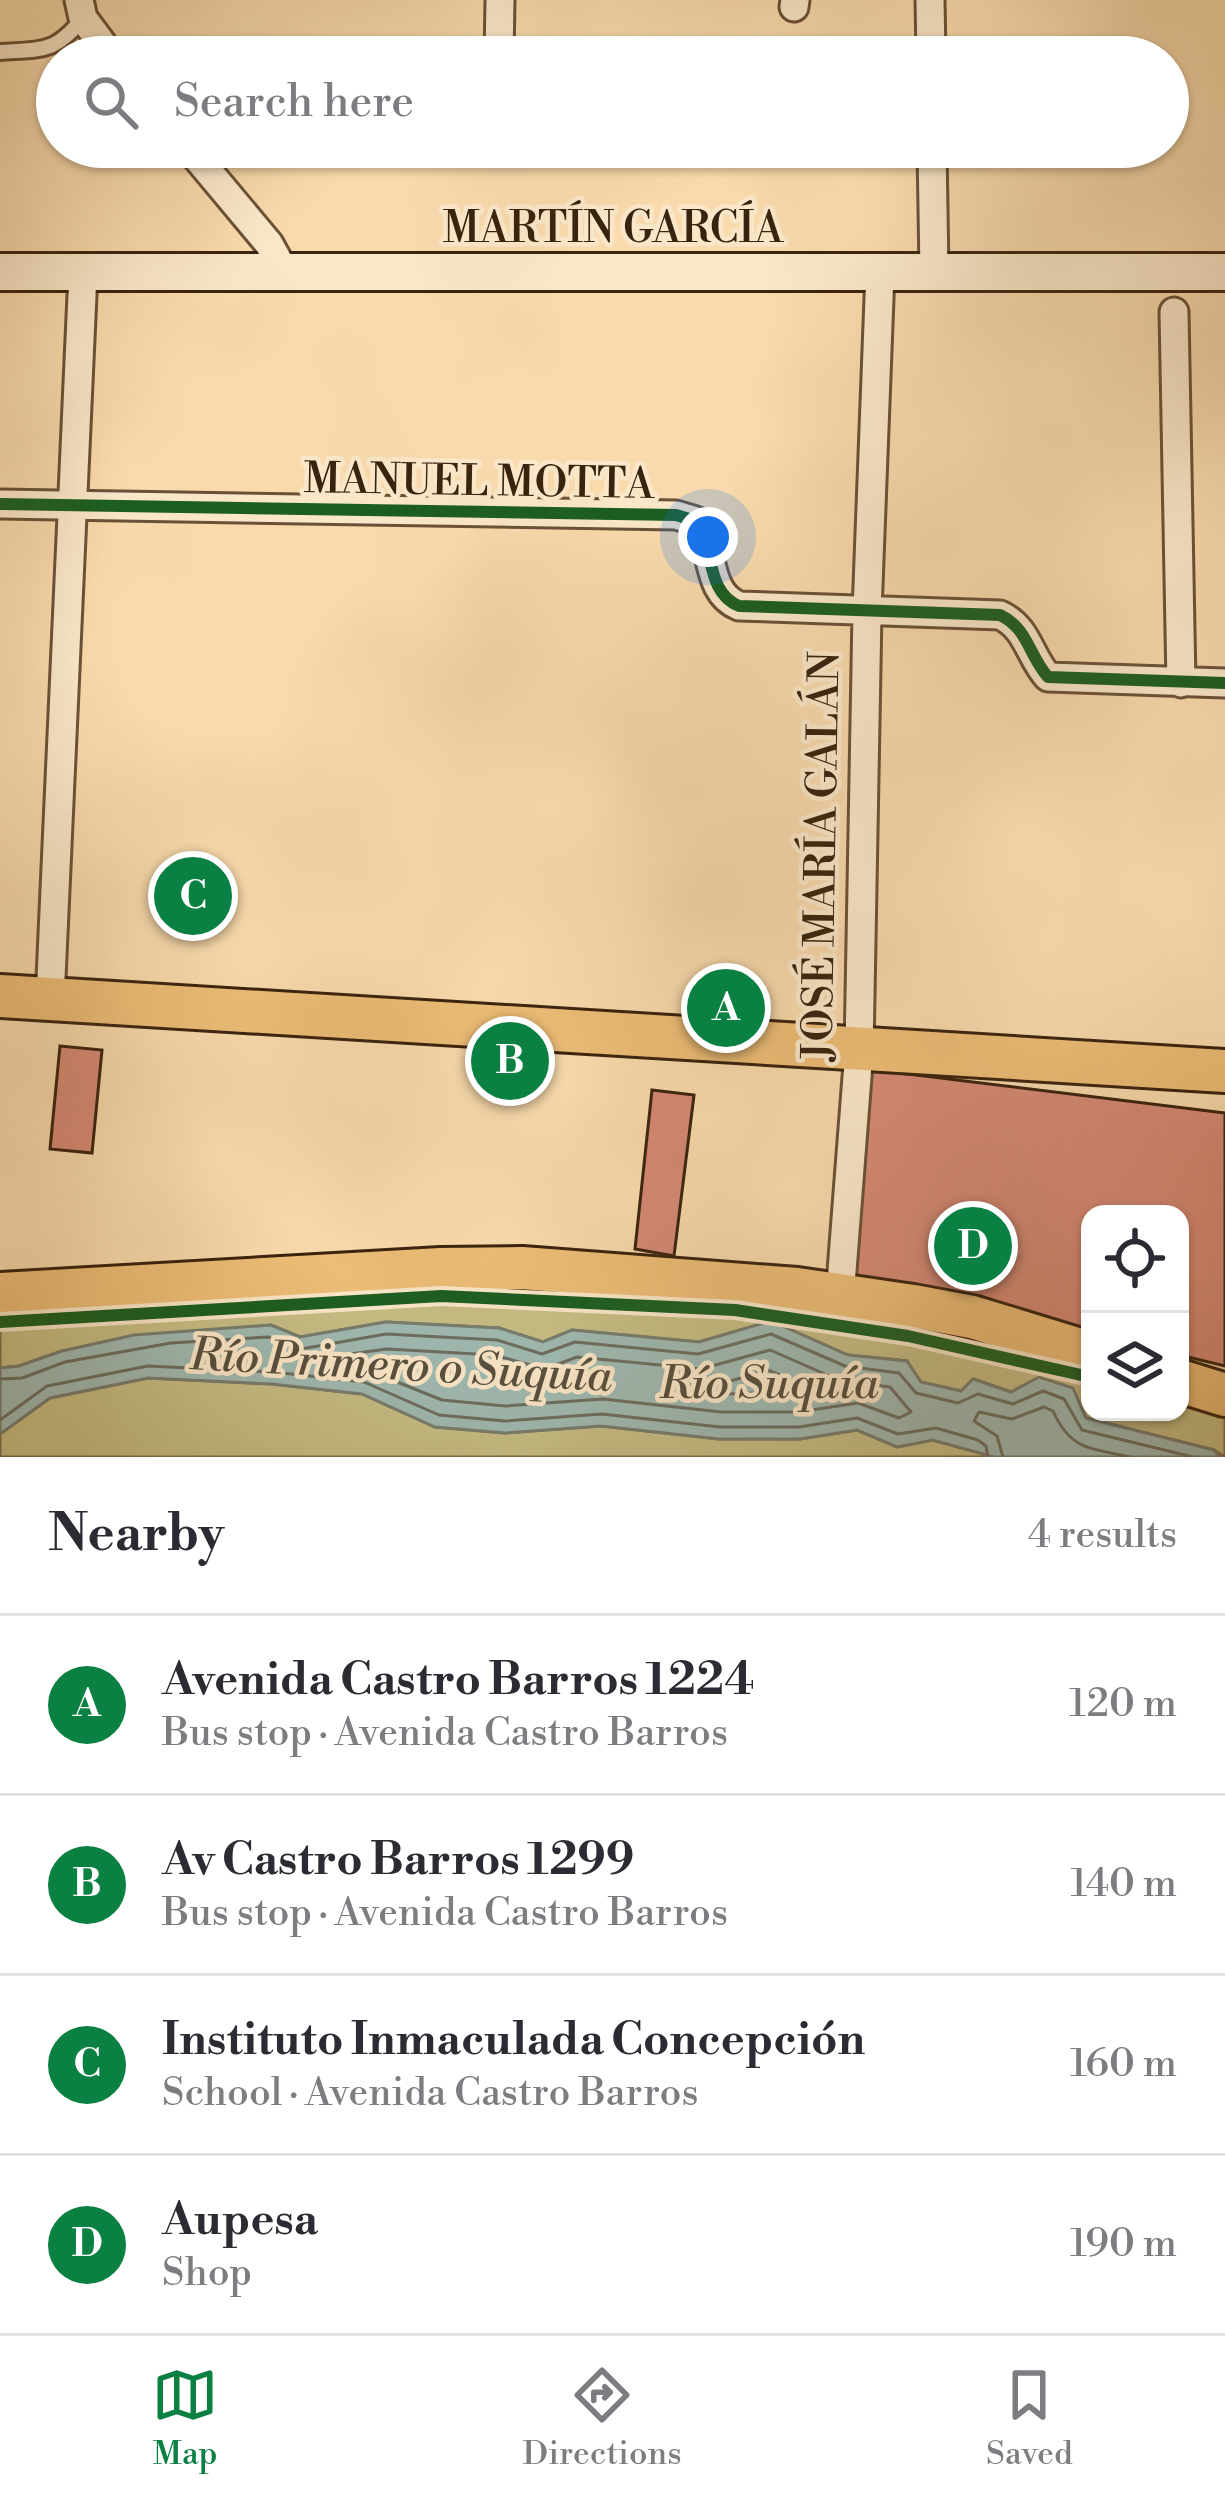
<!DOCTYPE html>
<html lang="en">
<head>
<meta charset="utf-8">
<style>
  :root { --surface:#fff; --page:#f7f7f7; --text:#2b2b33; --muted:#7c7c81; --line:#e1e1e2; --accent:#0b8043 }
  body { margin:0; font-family:"Libre Bodoni",serif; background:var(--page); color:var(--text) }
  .controls { position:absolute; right:36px; bottom:36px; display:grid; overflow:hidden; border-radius:24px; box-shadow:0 3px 9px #0004 }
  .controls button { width:108px; height:108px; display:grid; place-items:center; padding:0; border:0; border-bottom:3px solid var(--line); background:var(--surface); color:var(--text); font:60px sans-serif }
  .you { position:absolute; left:708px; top:537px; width:42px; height:42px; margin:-30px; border:9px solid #fff; border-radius:50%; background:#1a73e8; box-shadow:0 0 0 18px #1a73e833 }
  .badge { display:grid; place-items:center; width:78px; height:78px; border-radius:50%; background:var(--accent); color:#fff; font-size:39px; font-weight:700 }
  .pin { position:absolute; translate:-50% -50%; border:6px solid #fff; box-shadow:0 3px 12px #0006 }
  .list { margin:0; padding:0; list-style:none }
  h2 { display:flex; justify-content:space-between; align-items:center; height:156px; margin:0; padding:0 48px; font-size:51px }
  h2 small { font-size:39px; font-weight:400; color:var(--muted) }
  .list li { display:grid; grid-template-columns:78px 1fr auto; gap:36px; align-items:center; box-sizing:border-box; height:180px; padding:0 48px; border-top:3px solid var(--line) }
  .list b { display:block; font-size:45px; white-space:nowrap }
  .list p { margin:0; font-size:39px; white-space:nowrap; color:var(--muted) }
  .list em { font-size:39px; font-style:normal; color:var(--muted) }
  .icon { flex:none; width:66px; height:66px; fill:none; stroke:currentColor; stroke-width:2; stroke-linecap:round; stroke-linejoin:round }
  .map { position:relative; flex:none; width:1225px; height:1457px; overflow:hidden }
  .search { position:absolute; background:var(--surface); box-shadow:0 3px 9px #0004; left:36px; right:36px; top:36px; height:132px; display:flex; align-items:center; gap:30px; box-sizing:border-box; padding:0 42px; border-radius:66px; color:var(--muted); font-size:45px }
  .sheet { height:876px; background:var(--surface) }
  nav { display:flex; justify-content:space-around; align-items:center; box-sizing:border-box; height:168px; border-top:3px solid var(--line); background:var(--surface); font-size:33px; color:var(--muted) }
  nav a { display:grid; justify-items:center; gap:6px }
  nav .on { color:var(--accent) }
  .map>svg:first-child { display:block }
</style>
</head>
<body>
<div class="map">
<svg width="1225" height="1457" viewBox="0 0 1225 1457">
  <rect width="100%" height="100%" fill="#f8daac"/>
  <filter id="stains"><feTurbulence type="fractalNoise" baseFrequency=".00167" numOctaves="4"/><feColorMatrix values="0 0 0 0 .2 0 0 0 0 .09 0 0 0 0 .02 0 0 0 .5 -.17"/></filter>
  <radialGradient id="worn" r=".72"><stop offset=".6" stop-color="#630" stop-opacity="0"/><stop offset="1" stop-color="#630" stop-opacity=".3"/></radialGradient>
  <path fill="#c5bd84" stroke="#807049" stroke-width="3" d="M522,1268l568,85v59h90v-31l45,14v62l-11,-7 -128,-32 -112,-39 -13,12 -41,-9 -13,-21 -59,-6 -77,-34 -72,21 -127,-12 -29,12 -44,-14 -113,-6 -86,15 -29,-12 -209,26 -43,15 -19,2v-74z
    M148,1378l124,6 90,10 73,33 70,6 96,-7 118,13h81l57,-9 40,17 36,-7 61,17h-994v-23l50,-36z"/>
  <path fill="#9fb9b1" stroke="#777d70" stroke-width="3" d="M771,1321l77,34 59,6 14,21 40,9 12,-12 38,13 28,-15 34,11 13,30 128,32 6,7h-226l-61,-17 -36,7 -40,-17 -57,9h-81l-118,-13 -96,7 -70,-6 -73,-33 -90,-10 -124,-6 -98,20 -50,36v-66l19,-2 43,-15 72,-16 137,-10 29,12 86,-15 113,6 44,14 29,-12 127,12z"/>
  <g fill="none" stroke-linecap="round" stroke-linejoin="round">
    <path stroke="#6c6e60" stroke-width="3" d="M387,1349l107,6 51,14 32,-12 124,12 69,-19 71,31 49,6 21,25 -12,6 -41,-15 -60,9h-77l-118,-13 -98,7 -63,-6 -95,-38 3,-8z
      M768,1370l31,13 1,8 -71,3 -5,-4 3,-8z
      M0,1379l22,-1 43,-16 106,-19 97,-6 33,12 85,-15 111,6 45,14 33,-12 123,12 73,-20 74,32 54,7 17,20 42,10 20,-9 35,10 30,-13 21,8 18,31 111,27
      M0,1420l47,-34 101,-20 125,6 91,10 75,33 66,6 97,-7 118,13h79l58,-9 41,16 38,-6 42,12 8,6 2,11
      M1003,1457l-6,-21 -23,-15 5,-9 33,7 32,-12 9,4c18,40 38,37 77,46"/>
  </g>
  <path fill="#d58975" stroke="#3a230e" stroke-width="3" d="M60,1046l42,4 -10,103 -42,-4z
    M867,1069l358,44v253l-45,-11v-141h-90v120l-237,-57z
    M652,1090l42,5 -20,161 -39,-7z"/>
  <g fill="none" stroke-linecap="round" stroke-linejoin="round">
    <g stroke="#6a5136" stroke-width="20">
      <path id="service" d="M0,52c43,-3 55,1 83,-34"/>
    </g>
    <g stroke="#6a5136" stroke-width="33">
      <path id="minor" d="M79,0l4,18 29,39
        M930,0l1,57
        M794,7l1,-7
        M499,57l1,-57
        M188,147l81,97 15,27
        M932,147l2,124
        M1174,312l7,371
        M0,504l676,11 20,6c19,27 9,71 43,85l261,9c28,13 29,41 48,62l177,6
        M50,1000l33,-727
        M840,1297l19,-246 8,-439 13,-340"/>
    </g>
    <g stroke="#3a230e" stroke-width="42">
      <path id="secondary" d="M0,272h1225"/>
    </g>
    <g stroke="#3a230e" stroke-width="48">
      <path id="primary" d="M0,996l1225,75
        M0,1294l441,-25 81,-1 275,21 116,17 59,11 118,36
        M1180,1381l45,14"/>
    </g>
    <use href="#service" stroke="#fae7c9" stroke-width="14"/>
    <use href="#minor" stroke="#fae7c9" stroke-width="27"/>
    <use href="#secondary" stroke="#fae7c9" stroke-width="36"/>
    <use href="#primary" stroke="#ecbd76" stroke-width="42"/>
    <g stroke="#fae7c9" stroke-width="20">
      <path id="cycleway" d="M0,504l676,11 20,6c19,27 9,71 43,85l261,9c28,13 29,41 48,62l177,6
        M0,1322l441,-26 294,14 173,26 182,41"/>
    </g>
    <use href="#cycleway" stroke="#1b5e20" stroke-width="12"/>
  </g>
  <g text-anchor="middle" stroke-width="9" stroke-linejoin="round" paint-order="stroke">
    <g font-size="42" fill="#3a230e" stroke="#fae7c9">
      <text x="613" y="242">MARTÍN GARCÍA</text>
      <text transform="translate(479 480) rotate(1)" y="15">MANUEL MOTTA</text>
      <text transform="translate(820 856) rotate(-89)" y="15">JOSÉ MARÍA GALÁN</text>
    </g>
    <g font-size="45" font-style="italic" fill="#58503f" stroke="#fae7c9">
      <text transform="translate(401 1364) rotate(3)" y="16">Río Primero o Suquía</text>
      <text x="769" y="1398">Río Suquía</text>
    </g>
  </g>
  <rect width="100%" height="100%" filter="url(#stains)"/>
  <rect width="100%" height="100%" fill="url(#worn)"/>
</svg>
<div class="controls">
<button><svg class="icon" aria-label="locate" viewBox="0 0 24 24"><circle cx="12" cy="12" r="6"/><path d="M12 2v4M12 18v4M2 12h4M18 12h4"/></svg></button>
<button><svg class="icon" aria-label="layers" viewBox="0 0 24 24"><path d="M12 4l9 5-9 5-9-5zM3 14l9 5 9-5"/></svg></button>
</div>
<div class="you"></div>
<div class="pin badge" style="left:726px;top:1008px">A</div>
<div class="pin badge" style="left:510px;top:1061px">B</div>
<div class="pin badge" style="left:193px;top:896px">C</div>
<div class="pin badge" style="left:973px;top:1246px">D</div>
<div class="search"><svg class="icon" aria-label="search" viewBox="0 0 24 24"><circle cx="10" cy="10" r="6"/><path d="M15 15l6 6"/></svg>Search here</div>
</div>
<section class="sheet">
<h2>Nearby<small>4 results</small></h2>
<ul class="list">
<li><span class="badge">A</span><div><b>Avenida Castro Barros 1224</b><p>Bus stop · Avenida Castro Barros</p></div><em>120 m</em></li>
<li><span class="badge">B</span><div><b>Av Castro Barros 1299</b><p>Bus stop · Avenida Castro Barros</p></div><em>140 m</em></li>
<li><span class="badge">C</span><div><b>Instituto Inmaculada Concepción</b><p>School · Avenida Castro Barros</p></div><em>160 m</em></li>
<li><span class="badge">D</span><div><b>Aupesa</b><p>Shop</p></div><em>190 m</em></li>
</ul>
</section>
<nav>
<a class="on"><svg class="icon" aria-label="map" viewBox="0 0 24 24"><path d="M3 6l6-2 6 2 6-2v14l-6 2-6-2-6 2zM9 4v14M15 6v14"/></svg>Map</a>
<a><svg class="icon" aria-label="directions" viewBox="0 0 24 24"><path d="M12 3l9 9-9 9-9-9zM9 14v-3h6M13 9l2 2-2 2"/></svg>Directions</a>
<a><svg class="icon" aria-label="saved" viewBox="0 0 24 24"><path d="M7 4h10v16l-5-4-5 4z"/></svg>Saved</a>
</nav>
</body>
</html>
